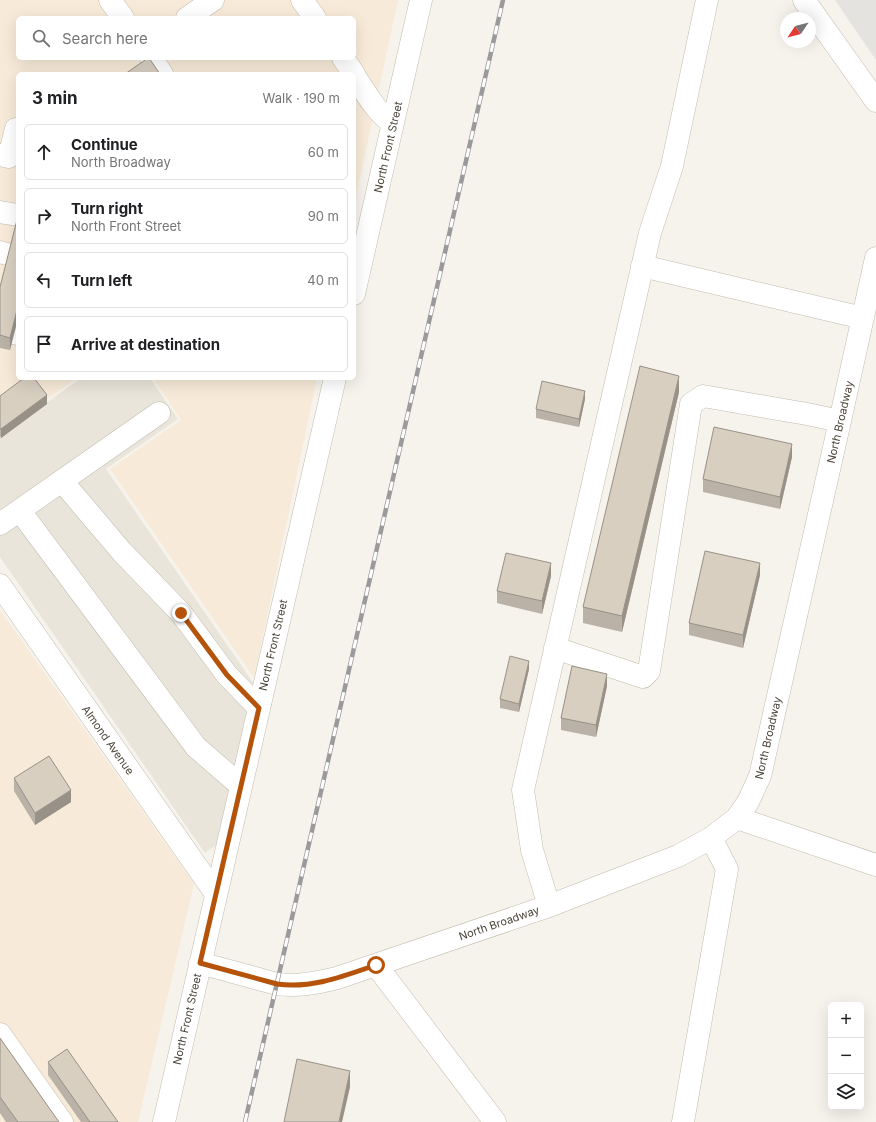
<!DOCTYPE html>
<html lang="en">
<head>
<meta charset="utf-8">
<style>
  :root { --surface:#fff; --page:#f2f2f2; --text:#202124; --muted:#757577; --line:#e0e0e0 }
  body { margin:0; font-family:Inter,sans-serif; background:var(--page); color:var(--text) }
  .controls { position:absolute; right:12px; bottom:12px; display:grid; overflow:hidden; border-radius:6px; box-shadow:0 4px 16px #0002 }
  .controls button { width:36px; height:36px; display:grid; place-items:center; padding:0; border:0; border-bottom:1px solid var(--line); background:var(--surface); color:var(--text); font:20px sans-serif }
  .compass { position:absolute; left:780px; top:12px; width:36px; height:36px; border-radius:50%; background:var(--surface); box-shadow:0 4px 16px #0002; rotate:235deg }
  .stop { position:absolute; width:12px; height:12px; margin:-9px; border:3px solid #b45309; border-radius:50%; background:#fff }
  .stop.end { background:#b45309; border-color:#fff; box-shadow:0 1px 4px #0008 }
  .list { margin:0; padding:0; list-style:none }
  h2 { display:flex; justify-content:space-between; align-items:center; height:52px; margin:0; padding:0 16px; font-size:17px }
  h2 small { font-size:13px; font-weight:400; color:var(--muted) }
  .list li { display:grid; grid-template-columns:26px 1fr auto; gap:12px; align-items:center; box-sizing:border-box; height:56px; margin:0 8px 8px; padding:0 8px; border:1px solid var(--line); border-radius:6px }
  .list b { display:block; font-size:15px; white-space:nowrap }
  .list p { margin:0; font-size:13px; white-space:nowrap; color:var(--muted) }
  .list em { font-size:13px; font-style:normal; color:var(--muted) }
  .icon { flex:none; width:22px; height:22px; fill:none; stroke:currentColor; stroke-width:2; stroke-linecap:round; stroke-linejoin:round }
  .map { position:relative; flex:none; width:876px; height:1122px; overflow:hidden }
  .search { position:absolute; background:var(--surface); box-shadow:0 4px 16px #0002; left:16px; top:16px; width:340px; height:44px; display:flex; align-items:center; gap:10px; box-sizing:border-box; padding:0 14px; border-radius:6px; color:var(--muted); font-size:15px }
  .panel { position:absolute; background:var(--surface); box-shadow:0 4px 16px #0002; left:16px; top:72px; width:340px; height:308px; border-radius:6px }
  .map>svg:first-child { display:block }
</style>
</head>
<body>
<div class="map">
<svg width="876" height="1122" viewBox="0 0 876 1122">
  <rect width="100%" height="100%" fill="#f6f3ec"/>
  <path fill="#eae5da" d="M81,378h69l28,41 -72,50 148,215 -35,159 -14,10 -205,-296v-121z"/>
  <path fill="#f7ead8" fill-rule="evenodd" d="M0,0h398l-44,206v-132h-336v304h59l-77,55zM18,18h336v40h-336z
    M153,378h164l-63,300 -144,-209 71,-49z
    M0,610l194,274 -56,238h-138z"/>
  <path fill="#e5e3e0" d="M835,0h41v60z"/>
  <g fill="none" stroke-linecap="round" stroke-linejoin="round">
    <g stroke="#c2bbae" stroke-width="23">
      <path id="minor" d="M110,0l13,18
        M302,0l13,18
        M804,0l72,101
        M187,18l26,-18
        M151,58l11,16
        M343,58l11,16
        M354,75c10,15 23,39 39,48
        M0,155l9,2 7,-28 2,1
        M0,212l18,3
        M0,252l11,3
        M642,266l221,52
        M354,294l67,-294
        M14,333l4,1
        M62,481l60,71 59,61 46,62 32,33
        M20,511l176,236 45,39
        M0,524l159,-111
        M0,585l216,309
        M555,648l88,29 6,-6 42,-267 12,-8 104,18 33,7
        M737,818l139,47
        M549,906l-17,-56 -9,-60 127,-557 22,-67 35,-166
        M200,963l77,21c20,3 40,-1 60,-6l212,-72 129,-50 33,-18 26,-20 11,-16 12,-26 80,-355 36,-163
        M376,965l119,157
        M0,1034l62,88
        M164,1122l171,-744
        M683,1122l44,-253 -16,-31"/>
    </g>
    <use href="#minor" stroke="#fff" stroke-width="22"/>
    <g stroke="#9a9a9a" stroke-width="4.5">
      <path id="rail" d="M245,1122l258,-1122"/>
    </g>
    <use href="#rail" stroke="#fff" stroke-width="3" stroke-dasharray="9" stroke-linecap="butt"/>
  </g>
  <path fill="#bab2a6" d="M18,216l-8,134 -10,-2v-61z
    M679,392l-57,240 -39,-9v-16z
    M0,396l47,8 -46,34 -1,-2z
    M585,399l-6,28 -43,-9v-9z
    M792,457l-12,52 -77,-17v-13z
    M760,575l-17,73 -54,-13v-12z
    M551,576l-9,38 -45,-11v-12z
    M529,669l-10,43 -19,-4v-9z
    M607,686l-11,51 -35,-7v-12z
    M14,778l57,24 -36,23 -21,-34z
    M0,1038l59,84h-53l-6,-9z
    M48,1062l70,60h-37l-33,-47z"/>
  <path fill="#979187" d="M18,306v13l-8,31v-12z
    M679,376v16l-57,240v-16z
    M585,391v8l-6,28v-8z
    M47,395v9l-46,34v-9z
    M792,444v13l-12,52v-12z
    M551,563v13l-9,38v-13z
    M760,563v12l-17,73v-13z
    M529,661v8l-10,43v-8z
    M607,674v12l-11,51v-12z
    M71,790v12l-36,23v-12z
    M350,1071v16l-8,35h-3z"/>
  <path fill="#d8cfc1" stroke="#979187" d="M148,58h1l11,16h-35z
    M18,216v90l-8,32 -10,-3v-48z
    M640,366l39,10 -57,240 -39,-9z
    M24,378h10l13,17 -46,34 -1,-1v-32z
    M542,381l43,10 -6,28 -43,-10z
    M714,427l78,17 -12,53 -77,-18z
    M705,551l55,12 -17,72 -54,-12z
    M506,553l45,10 -9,38 -45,-10z
    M510,656l19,5 -10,43 -19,-5z
    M572,666l35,8 -11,51 -35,-7z
    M49,756l22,34 -36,23 -21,-35z
    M0,1038l59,84h-41l-18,-25z
    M67,1049l51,73h-28l-42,-60z
    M297,1059l53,12 -11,51h-55z"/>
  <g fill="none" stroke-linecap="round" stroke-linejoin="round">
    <path stroke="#b45309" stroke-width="5" d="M181,613l46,62 32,33 -59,255 77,21c34,5 67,-8 99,-19"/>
  </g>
  <g text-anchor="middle" stroke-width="3" stroke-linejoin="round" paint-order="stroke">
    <g font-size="11" fill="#4b4439" stroke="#fff">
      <text transform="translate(388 147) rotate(-77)" y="4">North Front Street</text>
      <text transform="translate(840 422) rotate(-77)" y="4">North Broadway</text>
      <text transform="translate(273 645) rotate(-77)" y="4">North Front Street</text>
      <text transform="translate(768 738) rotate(-77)" y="4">North Broadway</text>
      <text transform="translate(108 740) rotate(55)" y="4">Almond Avenue</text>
      <text transform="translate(499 923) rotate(-19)" y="4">North Broadway</text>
      <text transform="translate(187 1019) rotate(-77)" y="4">North Front Street</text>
    </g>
  </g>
</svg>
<div class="controls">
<button>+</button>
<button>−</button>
<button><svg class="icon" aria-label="layers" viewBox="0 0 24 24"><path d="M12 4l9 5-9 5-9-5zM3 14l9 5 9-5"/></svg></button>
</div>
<svg class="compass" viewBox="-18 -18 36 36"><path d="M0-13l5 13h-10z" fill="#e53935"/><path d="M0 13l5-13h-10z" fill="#757577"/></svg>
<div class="stop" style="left:376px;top:965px"></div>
<div class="stop end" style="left:181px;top:613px"></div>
<div class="search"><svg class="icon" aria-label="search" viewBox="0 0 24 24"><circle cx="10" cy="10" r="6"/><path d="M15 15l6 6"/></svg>Search here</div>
<section class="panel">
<h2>3 min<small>Walk · 190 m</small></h2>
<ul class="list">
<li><svg class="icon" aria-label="ahead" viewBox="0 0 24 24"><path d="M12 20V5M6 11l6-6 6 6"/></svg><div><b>Continue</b><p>North Broadway</p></div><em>60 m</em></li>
<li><svg class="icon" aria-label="right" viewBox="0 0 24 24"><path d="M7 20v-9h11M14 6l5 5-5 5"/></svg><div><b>Turn right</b><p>North Front Street</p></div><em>90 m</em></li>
<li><svg class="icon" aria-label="left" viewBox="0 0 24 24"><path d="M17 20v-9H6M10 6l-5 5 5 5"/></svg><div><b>Turn left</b></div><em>40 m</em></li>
<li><svg class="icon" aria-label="arrive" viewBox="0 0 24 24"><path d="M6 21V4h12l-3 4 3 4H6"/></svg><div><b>Arrive at destination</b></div></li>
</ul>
</section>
</div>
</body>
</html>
